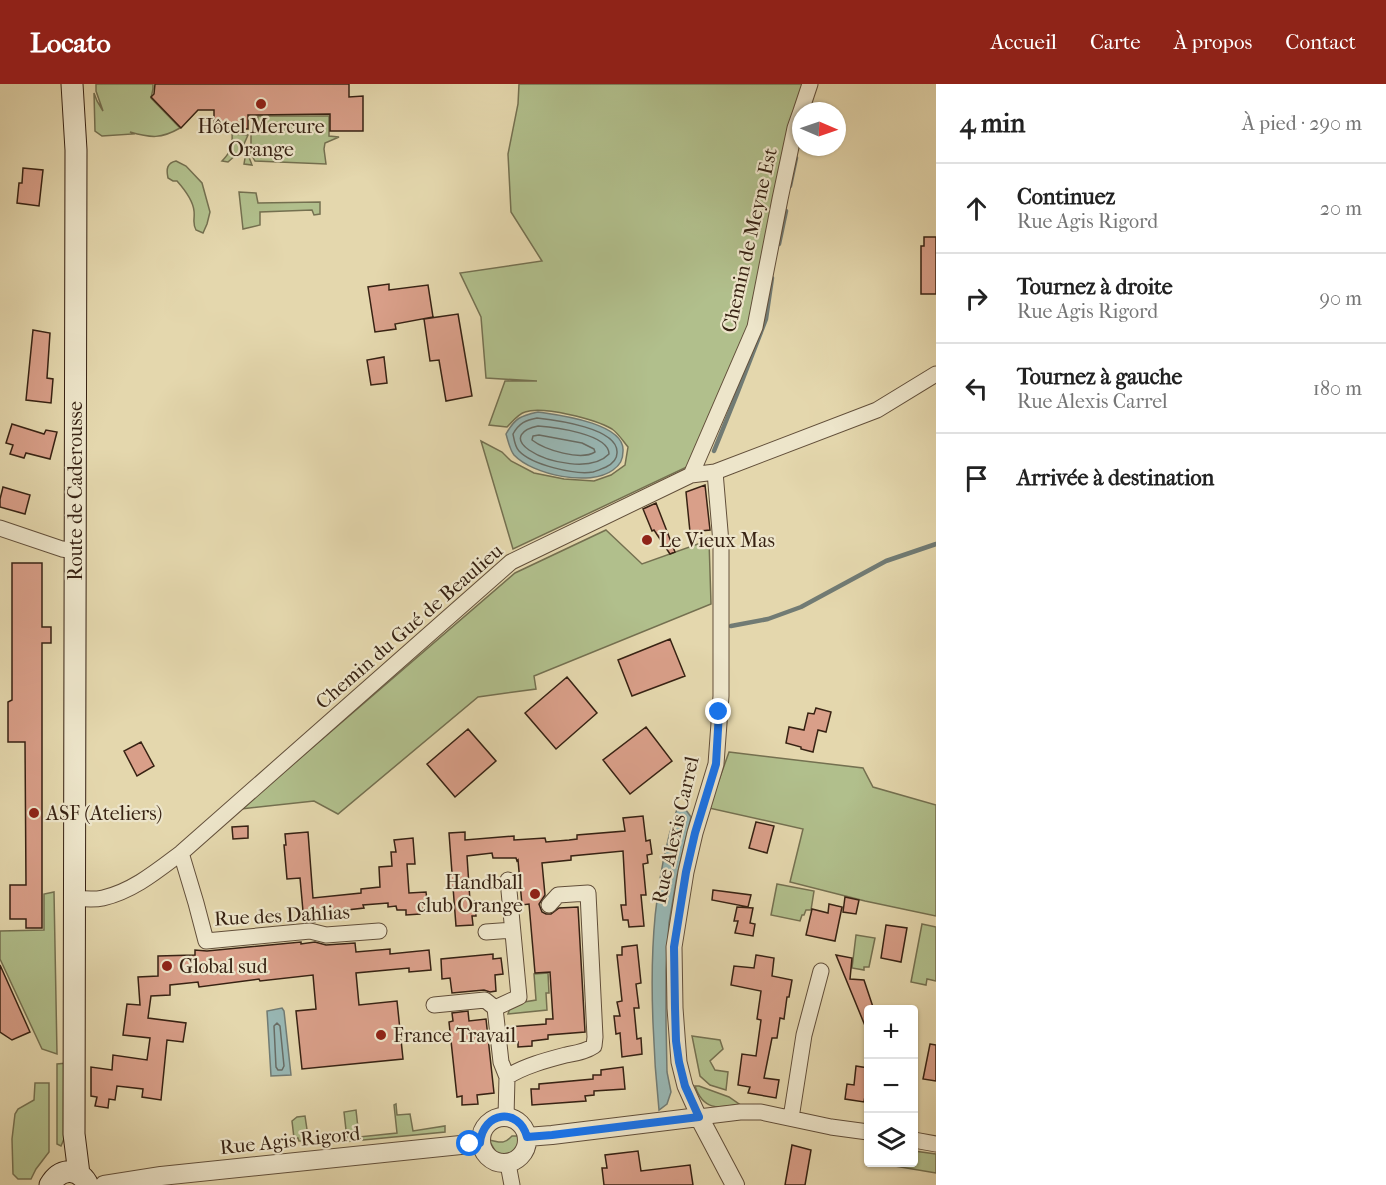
<!DOCTYPE html>
<html lang="fr">
<head>
<meta charset="utf-8">
<style>
  :root { --surface:#fff; --page:#f6f6f6; --text:#222; --muted:#767676; --line:#e0e0e0; --accent:#8f2418 }
  body { margin:0; font-family:"IM FELL French Canon",serif; background:var(--page); color:var(--text) }
  .controls { position:absolute; right:18px; bottom:18px; display:grid; overflow:hidden; border-radius:6px; box-shadow:0 2px 4px #0004 }
  .controls button { width:54px; height:54px; display:grid; place-items:center; padding:0; border:0; border-bottom:2px solid var(--line); background:var(--surface); color:var(--text); font:30px sans-serif }
  .compass { position:absolute; left:792px; top:18px; width:54px; height:54px; border-radius:50%; background:var(--surface); box-shadow:0 2px 4px #0004; rotate:92deg }
  .stop { position:absolute; width:18px; height:18px; margin:-14px; border:4px solid #1a73e8; border-radius:50%; background:#fff }
  .stop.end { background:#1a73e8; border-color:#fff; box-shadow:0 2px 6px #0008 }
  .list { margin:0; padding:0; list-style:none }
  h2 { display:flex; justify-content:space-between; align-items:center; height:78px; margin:0; padding:0 24px; font-size:26px }
  h2 small { font-size:20px; font-weight:400; color:var(--muted) }
  .list li { display:grid; grid-template-columns:39px 1fr auto; gap:18px; align-items:center; box-sizing:border-box; height:90px; padding:0 24px; border-top:2px solid var(--line) }
  .list b { display:block; font-size:22px; white-space:nowrap }
  .list p { margin:0; font-size:20px; white-space:nowrap; color:var(--muted) }
  .list em { font-size:20px; font-style:normal; color:var(--muted) }
  .icon { flex:none; width:33px; height:33px; fill:none; stroke:currentColor; stroke-width:2; stroke-linecap:round; stroke-linejoin:round }
  .map { position:relative; flex:none; width:936px; height:1101px; overflow:hidden }
  header { display:flex; align-items:center; gap:36px; box-sizing:border-box; height:84px; padding:0 30px; background:var(--accent); color:#fff }
  header strong { font-size:28px }
  nav { display:flex; gap:33px; margin-inline-start:auto; font-size:21px }
  main { display:flex }
  aside { flex:1; background:var(--surface) }
  .map>svg:first-child { display:block }
</style>
</head>
<body>
<header>
<strong>Locato</strong>
<nav><a>Accueil</a><a>Carte</a><a>À propos</a><a>Contact</a></nav>
</header>
<main>
<div class="map">
<svg width="936" height="1101" viewBox="0 0 936 1101">
  <rect width="100%" height="100%" fill="#e4d7ad"/>
  <filter id="stains"><feTurbulence type="fractalNoise" baseFrequency=".00333" numOctaves="4"/><feColorMatrix values="0 0 0 0 .2 0 0 0 0 .09 0 0 0 0 .02 0 0 0 .5 -.17"/></filter>
  <radialGradient id="worn" r=".72"><stop offset=".6" stop-color="#630" stop-opacity="0"/><stop offset="1" stop-color="#630" stop-opacity=".3"/></radialGradient>
  <path fill="#b1bf8c" stroke="#747050" stroke-width="1.5" d="M96,0h57v5l-2,9 29,30c-19,11 -29,10 -50,4l3,2 -31,2 -7,-5 -1,-38 3,8 6,10 -7,-20z
    M519,0h286l-53,238 -61,143 -178,84 -32,-108 21,11 9,9 23,12 30,6 30,2 17,-6 14,-10 3,-18c-5,-6 -10,-14 -16,-18 -17,-10 -69,-23 -87,-17 -7,2 -13,10 -18,15l-18,-2 16,-44h32l-51,-3 -5,-61 -21,-44 82,-12 -31,-49 -3,-58 10,-50z
    M258,32h71v20l10,1 -14,6 -1,6 2,15 -71,-3 -4,-7v-22h6z
    M232,50l16,1 -4,9 8,21 -8,-1 1,-6 -2,-4 -5,-1 -10,9 -6,-1c8,-8 11,-15 10,-27z
    M176,77l10,5 16,17 8,29 -3,12 -4,9 -7,-3c-4,-7 -1,-11 -2,-19 -1,-11 -9,-21 -17,-30h-4l-5,-3c-2,-9 -1,-15 8,-17z
    M239,108l17,1 2,10 62,-1v12l-6,1 -2,-5 -52,2v13l-17,4z
    M606,446l36,34 67,-24 2,64 -177,72 2,13 -58,8 -140,117 -24,-13 -73,8 274,-236z
    M729,668l134,16 10,19 63,18v111l-71,-15 -75,-19 13,-53 -94,-21z
    M777,800l37,7 -3,19h-5l-2,5h-2l-2,6 -29,-6z
    M54,808l3,162 -15,-5 -42,-90v-28l44,-1v-36z
    M922,840l14,3v54l-9,-2 -1,6 -15,-3z
    M856,851l19,3 -6,29h-5v3l-12,-2z
    M548,889l1,20h-3l1,17 -39,4 2,-6 14,-6 12,-2 -2,-26z
    M692,952l28,4 3,9 -13,12 5,9 13,2 -2,18 -16,-5 -10,-9z
    M67,979l-3,76 -3,7 -4,-2v-80z
    M35,999h14v69l-13,17 -5,10h-13l-5,-5 -1,-35 3,-25 3,-5 16,-9z
    M695,1002h4l30,11 10,7c-21,5 -36,6 -44,-18z
    M396,1020l1,11 13,-1 3,17 32,-5v6l-143,14v-5h-3l-1,-3h-4l-2,-17 5,-4 8,-1 4,27 38,-4 -3,-27 12,-2 3,27 38,-4 -3,-28z
    M512,1052h8v6l-3,8 -10,6 -10,-2 -8,-14c12,2 14,5 23,-4z
    M914,1067l22,3v19l-59,-10 37,-1z"/>
  <path fill="#98b7b4" stroke="#717b74" stroke-width="1.5" d="M538,328c20,3 87,11 85,39 0,9 -3,14 -10,19 -23,17 -80,5 -99,-15 -4,-5 -6,-14 -8,-21 9,-16 14,-18 32,-22z
    M683,722l8,11 -14,59 -8,47 -3,48v51l1,50 4,20 -4,12 -8,6c-3,-29 -5,-58 -6,-87 -3,-73 1,-145 24,-214z
    M282,924l2,3 7,64 -20,1 -4,-65z"/>
  <g fill="none" stroke-linecap="round" stroke-linejoin="round">
    <path stroke="#686c64" stroke-width="1.5" d="M537,334c18,2 82,10 80,35 0,6 -5,11 -11,14 -3,1 -9,4 -13,5 -18,3 -61,-7 -74,-21 -4,-4 -5,-12 -6,-17 6,-11 13,-14 24,-16z
      M538,342c16,1 71,8 71,28 -17,18 -61,9 -80,-4 -17,-12 -6,-21 9,-24z
      M539,351l43,8 12,6 1,3c-14,9 -50,-2 -63,-12l1,-4z
      M277,939l3,3 4,40 -2,4h-4l-2,-3 -2,-41z"/>
    <path stroke="#717b74" stroke-width="4.5" d="M790,102l6,-28
      M779,160l7,-33
      M714,367l23,-57 29,-75 6,-41
      M731,542l37,-7 33,-12 85,-46 50,-17"/>
  </g>
  <path fill="#d99f89" stroke="#372213" stroke-width="1.5" d="M155,0h194v13l14,-1v35h-33v-17l-82,1v14l-34,-1v-18h-16l-17,18 -30,-31 3,-3z
    M23,84l20,2 -4,36 -22,-3 2,-20h3z
    M924,153h12v57h-15v-48h3z
    M389,200v6l39,-5 5,32 -38,7 1,5 -21,3 -7,-45z
    M458,230l14,82 -26,5 -7,-41 -9,1 -6,-42z
    M33,246l17,3 -3,45 6,1 -2,24 -25,-3z
    M384,273l3,26 -16,2 -4,-25z
    M12,340l32,10 2,-4 11,2 -7,27 -24,-6 -2,5 -14,-4 3,-9 -7,-2z
    M705,401l5,45 -20,2 -4,-40z
    M3,403l27,8 -5,19 -25,-7v-8z
    M656,419l19,49 -5,2 -16,-24 -2,1 -9,-22z
    M12,479h30v64h9v16h-9v285h-16v-9h-16v-34h16l-1,-143h-17v-40l4,-2z
    M670,555l15,37 -53,20 -14,-36z
    M567,593l30,36 -41,36 -31,-36z
    M816,624l15,4 -5,20 -8,-2 -5,22 -12,-3v-2l-15,-4 3,-16 15,3 4,-17 6,1z
    M646,643l26,34 -42,33 -27,-34z
    M468,645l28,32 -41,36 -28,-33z
    M141,658l13,24 -17,10 -13,-25z
    M643,732l3,25 4,-1 2,14 -5,1 1,8 -5,1 3,31h-5l3,31 -15,1 -1,-7h-5l-2,-15h5l-3,-54 -52,5v4l-29,3 3,32 -6,9 3,8 4,2h5l8,-6 19,-1 7,125 -37,3v4l-16,2v5l-14,1v-5l-9,1 -2,-16 39,-3v-5h7l-3,-47 -15,1 -6,-69 -7,1 -4,-45 -1,1 -1,-3h-23l-1,-5 -25,3 3,45h5l1,15h-4l1,9 -17,1 -3,-39 -4,1 -1,-15h4l-3,-40 16,-1v8l49,-4v4l31,-2 1,4 23,-2 8,-1v-4l48,-4 -2,-13z
    M756,738l18,4 -7,27 -18,-5z
    M248,742v12l-15,1 -1,-12z
    M308,748l5,66 48,-5v-4l19,-2 -1,-20 13,-1 -1,-14h5l-2,-12 19,-2 2,26h-8l2,29 17,-1 2,16 -8,1v5l-14,1v-5h-9l-1,-4 -8,1v-4l-25,2 1,3 -17,2v5l-14,1v-5l-9,1v-3l-10,1 1,12h-11l-4,-44 -13,1 -3,-34h2l-1,-11z
    M713,806l38,5 -3,12 -36,-7z
    M845,813l14,3 -3,14 -13,-2z
    M829,820l13,3 -7,34 -29,-6 6,-26 16,4z
    M737,823l16,1 -3,15 5,1 -2,12 -18,-3 3,-12h-4z
    M886,841l21,3 -6,34 -20,-4z
    M301,858v2l14,-2 11,3 29,-2 1,9 34,-3v5l39,-4 2,20 -22,2v-4l-53,5 3,32 38,-4 6,58 -101,10 -6,-58 20,-2 -3,-34 -53,6 -1,-2 -60,8 -1,-5 -28,3v10l-19,1 -3,22 38,5 -3,19 -16,-2 -6,60 -19,-3 1,-8 -26,-3 -2,14 -6,-1 -1,9 -13,-2 2,-9 -6,-1v-29l21,3 1,-15 34,5 3,-22 -27,-3 4,-31 13,1 -2,-28 20,-1v-20l37,-1v-5l12,1z
    M637,861l4,38 -5,1 3,24h-5l3,31 4,-1 1,16 -20,3 -2,-24 -4,1 -2,-18h6l-3,-14 5,-1 -5,-46h5v-8z
    M493,870v5l8,-1 2,16 -8,1 1,16 -6,1 -6,-2 -32,3 -2,-15 -8,1 -1,-20z
    M756,871l18,3 -2,18 20,4 -3,17h-2l-3,22 -4,-1 -3,20h-5l-8,40 15,2 -3,18 -28,-5 2,-6 -12,-2 4,-31 14,2 5,-36 -4,-1 4,-28 -30,-6 3,-19 20,2z
    M836,871l16,3 -2,21 14,1 10,30h-6v23z
    M0,881l30,67 -18,8 -12,-8z
    M468,927l1,10 17,-2 8,74 -17,2 1,9 -16,1v-9l-5,1 -8,-75 4,-1 -1,-8z
    M930,960l6,1v36l-13,-2z
    M856,982l12,2v29l-3,-1 -1,6 -19,-3 2,-15 7,1z
    M623,983l2,22 -31,2v4l-9,1 1,5 -54,4 -1,-16h8v-5l54,-5v-4h8v-5z
    M792,1061l19,5 -6,35h-20z
    M638,1067l3,20 49,-6 3,20h-89l-2,-17h5l-2,-13z"/>
  <g fill="none" stroke-linecap="round" stroke-linejoin="round">
    <g stroke="#624f3a" stroke-width="17">
      <path id="minor" d="M801,27l9,-27
        M715,388l6,71v153l-5,68 -21,69 -9,39 -12,75 1,61 4,54 6,24 14,31 41,-5h21l70,15 37,5
        M691,391l64,-148 25,-128 15,-71 6,-17
        M0,444l62,21 13,2
        M181,769l15,50 10,38 104,-10 16,4 53,-4
        M74,814c9,1 20,2 29,0 30,-7 54,-27 78,-45l330,-291 180,-87 24,-3 162,-62 59,-36
        M486,848l26,-2
        M434,921l51,-5 10,8 6,54 6,15 -1,40
        M495,924l24,-11 -11,-117
        M507,993c17,-11 40,-17 59,-22 10,-2 19,-3 28,-9l1,-9 -7,-144 -30,2 -9,10
        M791,1034l13,-83 17,-64
        M914,1056l22,4
        M508,1080l4,21"/>
    </g>
    <g stroke="#624f3a" stroke-width="20">
      <path id="tertiary" d="M481 1056a23 23 0 1 1 46 0a23 23 0 1 1-46 0Z
        M527,1053l25,-2 147,-18 36,68
        M104,1101l57,-9 319,-33"/>
    </g>
    <g stroke="#372213" stroke-width="23">
      <path id="secondary" d="M72,0l4,66 -2,984 5,40
        M50,1101c9,-16 27,-19 37,-2"/>
    </g>
    <use href="#minor" stroke="#ede5ca" stroke-width="15"/>
    <use href="#tertiary" stroke="#ede5ca" stroke-width="18"/>
    <use href="#secondary" stroke="#ede5ca" stroke-width="21"/>
  </g>
  <g fill="none" stroke-linecap="round" stroke-linejoin="round">
    <path stroke="#1a73e8" stroke-width="8" d="M470,1060l10,-1c3,-32 39,-36 47,-6l25,-2 147,-18 -14,-31 -6,-24 -3,-21 -1,-33 -1,-61 12,-75 9,-39 21,-69 3,-52"/>
  </g>
  <g fill="#8f2418" stroke="#ede5ca" stroke-width="2">
    <circle cx="261" cy="20" r="6"/>
    <circle cx="647" cy="456" r="6"/>
    <circle cx="34" cy="729" r="6"/>
    <circle cx="535" cy="810" r="6"/>
    <circle cx="167" cy="882" r="6"/>
    <circle cx="381" cy="951" r="6"/>
  </g>
  <g text-anchor="middle" stroke-width="4.5" stroke-linejoin="round" paint-order="stroke">
    <g font-size="20" fill="#372213" stroke="#ede5ca" text-anchor="start">
      <text x="261" y="49" text-anchor="middle">Hôtel Mercure<tspan x="261" dy="23">Orange</tspan></text>
      <text x="659" y="463">Le Vieux Mas</text>
      <text x="46" y="736">ASF (Ateliers)</text>
      <text x="523" y="805" text-anchor="end">Handball<tspan x="523" dy="23">club Orange</tspan></text>
      <text x="179" y="889">Global sud</text>
      <text x="393" y="958">France Travail</text>
    </g>
    <g font-size="20" fill="#372213" stroke="#ede5ca">
      <text transform="translate(749 156) rotate(-77)" y="7">Chemin de Meyne Est</text>
      <text transform="translate(75 407) rotate(-90)" y="7">Route de Caderousse</text>
      <text transform="translate(409 542) rotate(-41)" y="7">Chemin du Gué de Beaulieu</text>
      <text transform="translate(675 746) rotate(-77)" y="7">Rue Alexis Carrel</text>
      <text transform="translate(282 831) rotate(-3)" y="7">Rue des Dahlias</text>
      <text transform="translate(290 1056) rotate(-6)" y="7">Rue Agis Rigord</text>
    </g>
  </g>
  <rect width="100%" height="100%" filter="url(#stains)"/>
  <rect width="100%" height="100%" fill="url(#worn)"/>
</svg>
<div class="controls">
<button>+</button>
<button>−</button>
<button><svg class="icon" aria-label="layers" viewBox="0 0 24 24"><path d="M12 4l9 5-9 5-9-5zM3 14l9 5 9-5"/></svg></button>
</div>
<svg class="compass" viewBox="-18 -18 36 36"><path d="M0-13l5 13h-10z" fill="#e53935"/><path d="M0 13l5-13h-10z" fill="#767676"/></svg>
<div class="stop" style="left:470px;top:1060px"></div>
<div class="stop end" style="left:719px;top:628px"></div>
</div>
<aside>
<h2>4 min<small>À pied · 290 m</small></h2>
<ul class="list">
<li><svg class="icon" aria-label="ahead" viewBox="0 0 24 24"><path d="M12 20V5M6 11l6-6 6 6"/></svg><div><b>Continuez</b><p>Rue Agis Rigord</p></div><em>20 m</em></li>
<li><svg class="icon" aria-label="right" viewBox="0 0 24 24"><path d="M7 20v-9h11M14 6l5 5-5 5"/></svg><div><b>Tournez à droite</b><p>Rue Agis Rigord</p></div><em>90 m</em></li>
<li><svg class="icon" aria-label="left" viewBox="0 0 24 24"><path d="M17 20v-9H6M10 6l-5 5 5 5"/></svg><div><b>Tournez à gauche</b><p>Rue Alexis Carrel</p></div><em>180 m</em></li>
<li><svg class="icon" aria-label="arrive" viewBox="0 0 24 24"><path d="M6 21V4h12l-3 4 3 4H6"/></svg><div><b>Arrivée à destination</b></div></li>
</ul>
</aside>
</main>
</body>
</html>
